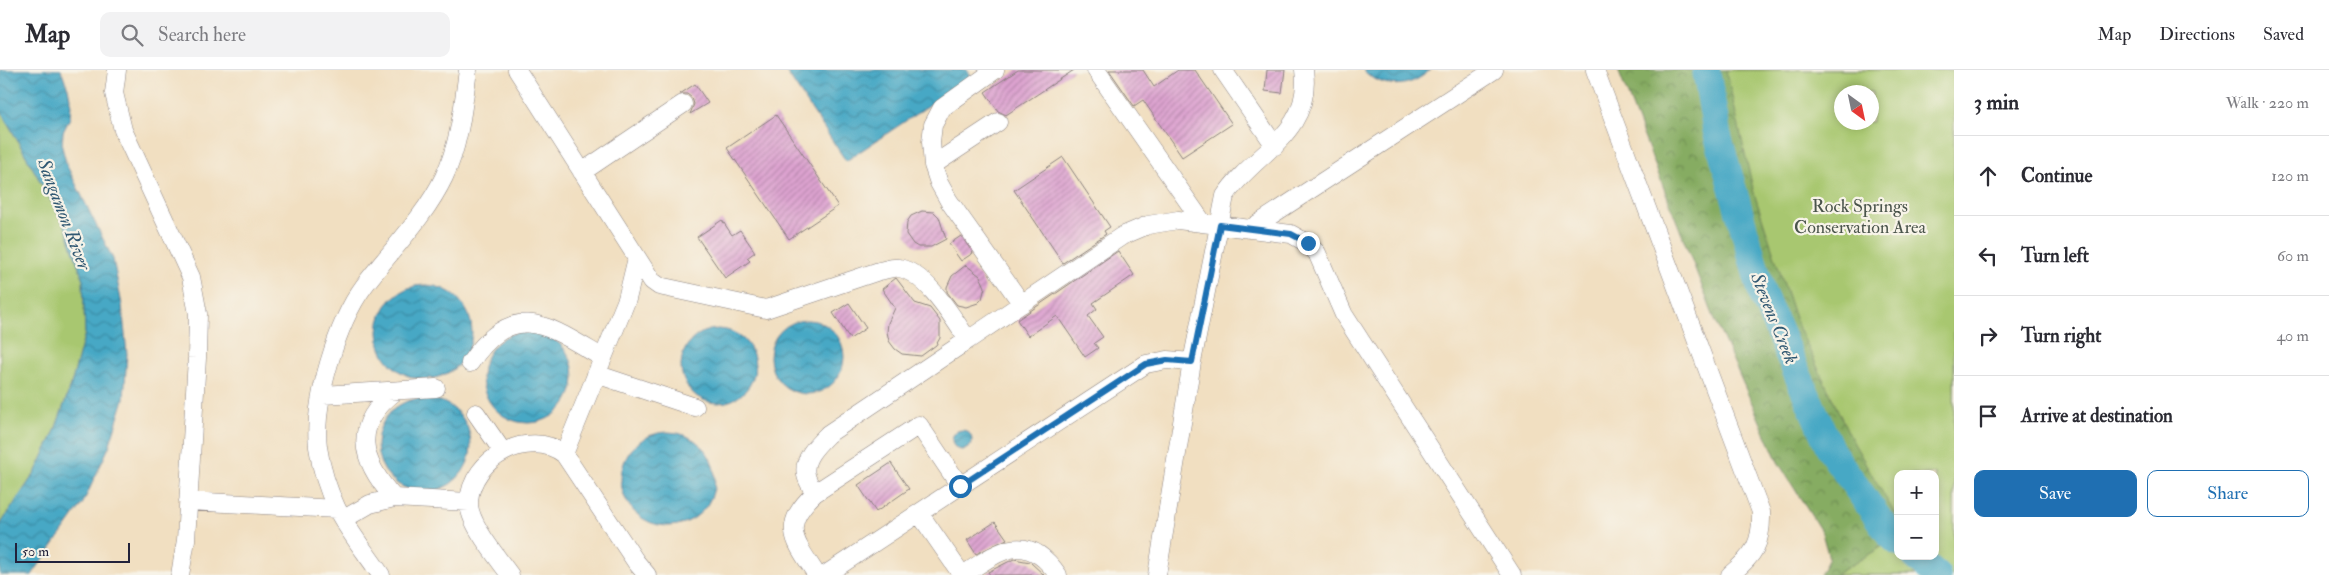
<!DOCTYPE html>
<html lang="en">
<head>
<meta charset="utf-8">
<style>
  :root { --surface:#fff; --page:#f2f2f3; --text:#2b2b33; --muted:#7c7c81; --line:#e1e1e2; --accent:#1f6fb2 }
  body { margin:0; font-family:"IM FELL Double Pica",serif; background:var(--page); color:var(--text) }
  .controls { position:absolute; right:15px; bottom:15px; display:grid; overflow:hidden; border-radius:10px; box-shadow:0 2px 8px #0003 }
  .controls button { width:45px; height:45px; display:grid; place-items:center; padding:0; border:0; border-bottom:1px solid var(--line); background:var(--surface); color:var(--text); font:25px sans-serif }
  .compass { position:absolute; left:1834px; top:15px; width:45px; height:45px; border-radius:50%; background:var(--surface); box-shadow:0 2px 8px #0003; rotate:147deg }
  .scale { position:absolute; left:15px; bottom:12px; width:115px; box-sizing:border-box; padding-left:5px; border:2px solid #22223b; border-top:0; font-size:14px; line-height:18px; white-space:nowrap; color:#22223b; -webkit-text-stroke:4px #f7f3e8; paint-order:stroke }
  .stop { position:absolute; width:15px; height:15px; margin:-11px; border:4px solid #1f6fb2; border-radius:50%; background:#fff }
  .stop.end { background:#1f6fb2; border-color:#fff; box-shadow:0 1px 5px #0008 }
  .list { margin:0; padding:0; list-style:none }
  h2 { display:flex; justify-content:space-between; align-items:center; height:65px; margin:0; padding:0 20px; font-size:21px }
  h2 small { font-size:16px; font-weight:400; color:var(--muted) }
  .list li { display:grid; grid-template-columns:32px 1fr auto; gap:15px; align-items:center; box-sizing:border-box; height:80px; padding:0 20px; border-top:1px solid var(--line) }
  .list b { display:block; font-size:19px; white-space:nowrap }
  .list em { font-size:16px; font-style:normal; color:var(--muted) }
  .actions { display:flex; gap:10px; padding:15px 20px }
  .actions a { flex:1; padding:11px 0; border:1px solid var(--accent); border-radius:10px; text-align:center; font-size:18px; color:var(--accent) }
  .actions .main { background:var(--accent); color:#fff }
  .icon { flex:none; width:28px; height:28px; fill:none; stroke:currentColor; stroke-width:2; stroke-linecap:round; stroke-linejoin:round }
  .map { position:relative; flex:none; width:1954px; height:505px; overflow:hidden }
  header { display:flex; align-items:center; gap:30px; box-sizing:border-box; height:70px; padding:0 25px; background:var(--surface); border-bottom:1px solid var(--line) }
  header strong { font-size:24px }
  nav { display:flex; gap:28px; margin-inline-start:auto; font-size:18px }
  .search { width:350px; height:45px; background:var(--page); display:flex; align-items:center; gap:12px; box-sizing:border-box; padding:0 18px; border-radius:10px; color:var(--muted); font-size:19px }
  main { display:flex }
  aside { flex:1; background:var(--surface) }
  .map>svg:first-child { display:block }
</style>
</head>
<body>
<header>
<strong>Map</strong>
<div class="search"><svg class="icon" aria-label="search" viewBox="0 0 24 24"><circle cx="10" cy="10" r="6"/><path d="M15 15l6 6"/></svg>Search here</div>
<nav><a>Map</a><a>Directions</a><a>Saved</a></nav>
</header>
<main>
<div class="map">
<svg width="1954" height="505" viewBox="0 0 1954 505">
  <defs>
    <pattern id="forest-crowns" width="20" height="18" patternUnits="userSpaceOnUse" patternTransform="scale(1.25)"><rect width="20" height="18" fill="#86ac62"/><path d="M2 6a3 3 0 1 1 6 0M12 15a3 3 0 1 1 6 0" fill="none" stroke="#6d8c52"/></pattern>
    <pattern id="water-waves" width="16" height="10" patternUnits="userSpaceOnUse" patternTransform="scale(1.25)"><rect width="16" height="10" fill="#46a8c5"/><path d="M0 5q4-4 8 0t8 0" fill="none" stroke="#3a88a1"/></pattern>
    <pattern id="building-hatch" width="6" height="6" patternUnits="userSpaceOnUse" patternTransform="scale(1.25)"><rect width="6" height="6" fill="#dda3d0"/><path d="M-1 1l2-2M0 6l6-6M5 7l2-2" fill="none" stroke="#b384aa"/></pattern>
  </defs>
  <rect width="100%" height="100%" fill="#f7f3e8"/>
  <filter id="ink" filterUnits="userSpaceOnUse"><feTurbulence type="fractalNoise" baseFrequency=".02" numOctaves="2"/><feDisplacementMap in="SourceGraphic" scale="10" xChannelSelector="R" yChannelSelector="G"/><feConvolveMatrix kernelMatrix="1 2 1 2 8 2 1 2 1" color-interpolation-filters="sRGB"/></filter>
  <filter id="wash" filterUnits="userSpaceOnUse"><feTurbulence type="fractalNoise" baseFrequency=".0096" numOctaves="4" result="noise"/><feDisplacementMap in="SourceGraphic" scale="20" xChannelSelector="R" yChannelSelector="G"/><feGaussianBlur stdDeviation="1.12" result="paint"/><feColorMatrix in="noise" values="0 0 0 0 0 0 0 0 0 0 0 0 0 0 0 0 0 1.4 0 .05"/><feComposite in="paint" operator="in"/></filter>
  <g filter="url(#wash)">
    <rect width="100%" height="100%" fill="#f1dfc1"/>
    <path fill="url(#forest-crowns)" stroke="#54674e" fill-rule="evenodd" d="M1618,0h336v505h-134l9,-17 -7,-25 -44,-71 -63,-142zM1842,22h30v30h-30zM1898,404h37v82h-37z"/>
    <path fill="#a8c76f" stroke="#657455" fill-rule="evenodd" d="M1726,0h228v505h-119l63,-38v19h37v-82h-37v45l-46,-79 -55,-116 -43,-131zM1842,22h30v30h-30z
      M0,39l66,119 17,52 2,53 -14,52 -17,48 -18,38 -36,54z"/>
    <path fill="url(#water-waves)" stroke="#346580" d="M0,0h61l7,18 3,16 -1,14 -7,14 -1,15 5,19 46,93 9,46 5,49 -3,45 -15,48 -26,56 -51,72h-32v-50l36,-54 18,-38 17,-48 14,-52 -2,-53 -17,-52 -66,-119z
      M785,0h182l4,7 -125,84z
      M1363,0h67c-20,19 -47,20 -67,0z
      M378 262a47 47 0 1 1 94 0a47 47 0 1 1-94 0Z
      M770 287a37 37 0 1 1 74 0a37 37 0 1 1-74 0Z
      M681 296a37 37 0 1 1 74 0a37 37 0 1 1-74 0Z
      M482 307a46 46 0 1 1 92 0a46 46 0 1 1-92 0Z
      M377 375a47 47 0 1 1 94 0a47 47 0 1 1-94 0Z
      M952 370a10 10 0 1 1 20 0a10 10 0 1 1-20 0Z
      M621 409a47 47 0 1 1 94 0a47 47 0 1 1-94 0Z"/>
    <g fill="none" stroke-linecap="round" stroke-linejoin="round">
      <path stroke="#46a8c5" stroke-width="28" d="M1706,0l11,63 45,160 69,158 59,84 8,7
        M1915,486l22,19"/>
    </g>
    <g id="blocks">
      <path fill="url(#building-hatch)" d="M1018,0h56l-68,45 -8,-4 -13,-19z
        M1109,0h34l11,17 24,-17h17l37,54 -50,33 -39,-57 -9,6z
        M1267,0h18l-3,23 -17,-2z
        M695,14l13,19 -18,11 4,-10 -2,-6 -5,-4h-7z
        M776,45l62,91 -49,33 -62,-91z
        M1063,87l47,70 -6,4 2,3 -43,29 -49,-73z
        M922,141l12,1 5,5 7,22 -15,8h-13l-5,-3 -7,-10 1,-12 4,-6z
        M722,150l10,15 8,-5 15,22 -8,6 3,3 -25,17 -28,-41z
        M961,166l12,17 -12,8 -12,-17z
        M1118,181l16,24 -41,28 4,6 -9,7 15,21 -9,6 4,5 -13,9 -28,-41 -29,20 -11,-16z
        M966,195l14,11 5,11 -3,12 -4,4 -12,4 -9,-2 -10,-13v-5l5,-11z
        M896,208l19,25 15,5 10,13v17l-4,7 -15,11 -19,-2 -7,-5 -6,-8 -2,-9 1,-9 7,-15 -13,-19z
        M849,233l17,25 -16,11 -17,-26z
        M891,393l18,26 -33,23 -18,-27z
        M995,452l12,17 -31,15 -9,-14z
        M1014,489l16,3 14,13h-54l-2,-3z"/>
    </g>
  </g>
  <g filter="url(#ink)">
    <use href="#blocks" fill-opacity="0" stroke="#8a807e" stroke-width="1"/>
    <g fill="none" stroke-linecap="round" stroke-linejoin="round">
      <g stroke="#8a807e" stroke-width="19">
        <path id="minor" d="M117,0l-3,23 9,37 68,147 7,37 -1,44 -11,182 -6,35
          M517,0l135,211 7,5 107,23 113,-38c6,-1 14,-4 20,-3 28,5 54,50 69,72l-140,94c-10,10 -26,25 -22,41 1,6 6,13 9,18
          M995,0l-53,38 -9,17 -2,17 2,23 6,18 10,18 73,103
          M1096,0l107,153
          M1223,0l52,76
          M1595,0l166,442c1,32 -7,43 -31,63
          M933,95l65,-43
          M582,102l101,-68
          M1250,159l244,-159
          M968,270l154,-104 26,-11 30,-5 113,14 16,9 10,10 27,62 168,260
          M1192,292l33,-166c29,-44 88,-62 79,-126
          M470,293c44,-66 80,-36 133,-5
          M596,304l99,33
          M323,325l113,-7
          M476,343l27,39
          M564,384l63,-155 10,-41
          M394,428c-34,-38 -43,-73 2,-107
          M188,431l149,8
          M919,443l43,62
          M344,449l26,-15 24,-6 75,4
          M381,505c-15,-22 -32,-43 -44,-66 -9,-19 -16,-41 -19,-62 -5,-46 19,-124 46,-161 27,-36 61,-69 80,-109 16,-34 19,-71 24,-107
          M510,505c-12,-17 -42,-52 -41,-73 2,-44 60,-74 95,-48l72,108 11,13
          M817,505c-23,-35 -37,-49 -2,-82l104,-68 41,61 186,-122 21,-4 25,2 -35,213
          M825,505l135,-89
          M963,505c36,-24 64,-46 95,0"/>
      </g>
      <use href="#minor" stroke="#fff" stroke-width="18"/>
    </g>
  </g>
  <g fill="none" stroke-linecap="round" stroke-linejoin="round" filter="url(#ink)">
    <path stroke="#1f6fb2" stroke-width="6" d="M960,416l186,-122 21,-4 25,2 28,-137 71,9 17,9"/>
  </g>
  <g text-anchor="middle" stroke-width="4.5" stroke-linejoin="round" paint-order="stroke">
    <g font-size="18" fill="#4a544b" stroke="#f7f3e8">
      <text x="1860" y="142">Rock Springs<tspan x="1860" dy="21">Conservation Area</tspan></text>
    </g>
    <g font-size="19" font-style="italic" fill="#305872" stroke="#f7f3e8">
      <text transform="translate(65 144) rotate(69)" y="7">Sangamon River</text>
      <text transform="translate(1775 248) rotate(68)" y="7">Stevens Creek</text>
    </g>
  </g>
</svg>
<div class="controls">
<button>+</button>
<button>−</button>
</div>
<svg class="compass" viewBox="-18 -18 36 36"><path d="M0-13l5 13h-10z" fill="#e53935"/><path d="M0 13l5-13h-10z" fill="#7c7c81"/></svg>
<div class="scale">50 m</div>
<div class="stop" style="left:960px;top:416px"></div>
<div class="stop end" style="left:1308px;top:173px"></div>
</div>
<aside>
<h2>3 min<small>Walk · 220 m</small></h2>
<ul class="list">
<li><svg class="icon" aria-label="ahead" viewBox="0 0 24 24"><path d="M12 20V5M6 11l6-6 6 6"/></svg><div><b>Continue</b></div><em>120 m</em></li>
<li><svg class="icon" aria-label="left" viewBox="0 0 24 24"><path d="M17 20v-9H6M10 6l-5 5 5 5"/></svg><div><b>Turn left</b></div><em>60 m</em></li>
<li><svg class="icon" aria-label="right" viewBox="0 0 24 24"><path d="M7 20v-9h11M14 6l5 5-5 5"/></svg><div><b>Turn right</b></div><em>40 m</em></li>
<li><svg class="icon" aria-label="arrive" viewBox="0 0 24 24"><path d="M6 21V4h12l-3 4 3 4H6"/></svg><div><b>Arrive at destination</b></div></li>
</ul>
<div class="actions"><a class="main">Save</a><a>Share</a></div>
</aside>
</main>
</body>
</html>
